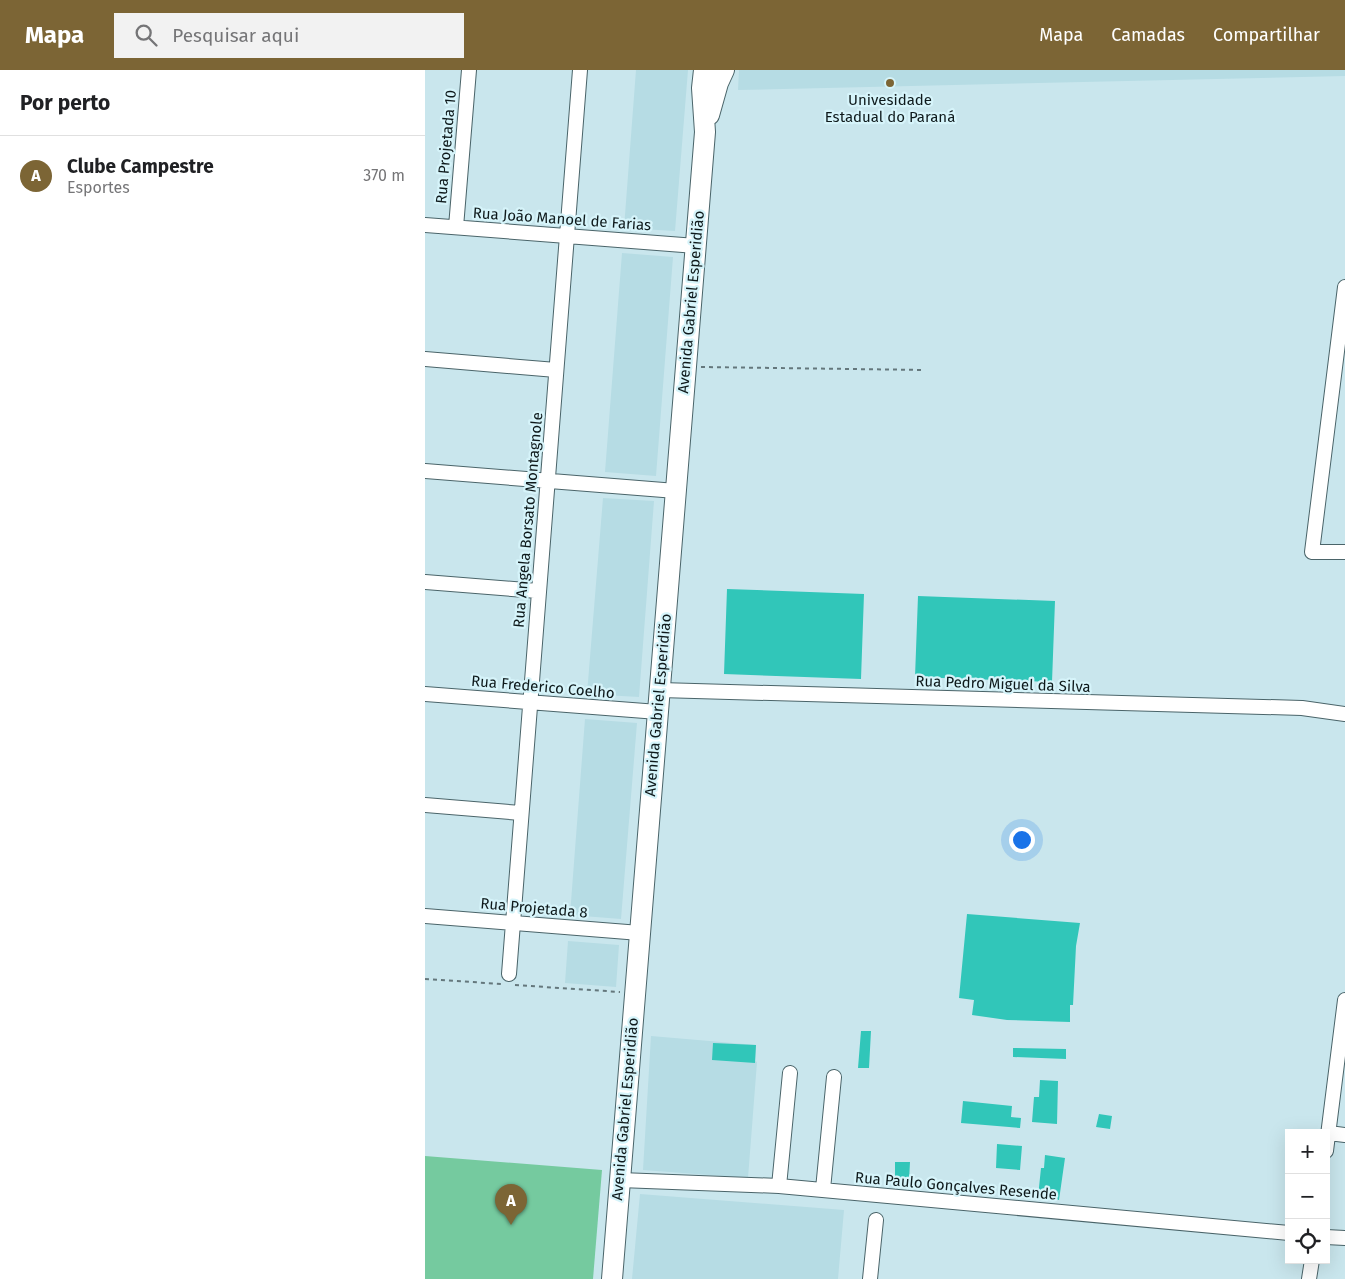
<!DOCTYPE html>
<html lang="pt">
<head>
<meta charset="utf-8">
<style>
  :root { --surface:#fff; --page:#f2f2f2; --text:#202124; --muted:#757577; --line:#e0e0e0; --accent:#7c6535 }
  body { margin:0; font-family:"Fira Sans",sans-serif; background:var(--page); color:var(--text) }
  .controls { position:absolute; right:15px; bottom:15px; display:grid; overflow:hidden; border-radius:0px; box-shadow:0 5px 20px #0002 }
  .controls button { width:45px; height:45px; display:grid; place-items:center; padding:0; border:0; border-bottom:1px solid var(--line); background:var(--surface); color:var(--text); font:25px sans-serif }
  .you { position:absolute; left:596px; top:769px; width:18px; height:18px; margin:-12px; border:4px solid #fff; border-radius:50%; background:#1a73e8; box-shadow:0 0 0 8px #1a73e833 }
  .badge { display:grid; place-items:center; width:32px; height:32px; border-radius:50%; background:var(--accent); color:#fff; font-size:16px; font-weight:700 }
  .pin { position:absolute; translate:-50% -41px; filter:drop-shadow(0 1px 2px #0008) }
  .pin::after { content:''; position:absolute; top:26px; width:18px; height:15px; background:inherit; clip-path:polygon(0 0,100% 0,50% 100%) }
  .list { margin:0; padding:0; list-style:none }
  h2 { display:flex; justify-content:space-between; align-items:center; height:65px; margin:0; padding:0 20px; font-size:21px }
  h2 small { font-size:16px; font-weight:400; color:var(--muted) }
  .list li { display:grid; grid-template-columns:32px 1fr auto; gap:15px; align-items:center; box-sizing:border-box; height:80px; padding:0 20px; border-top:1px solid var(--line) }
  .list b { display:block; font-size:19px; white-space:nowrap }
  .list p { margin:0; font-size:16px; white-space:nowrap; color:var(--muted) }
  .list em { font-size:16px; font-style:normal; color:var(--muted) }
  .icon { flex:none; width:28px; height:28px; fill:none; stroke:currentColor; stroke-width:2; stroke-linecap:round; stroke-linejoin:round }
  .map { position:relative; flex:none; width:920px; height:1209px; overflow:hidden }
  header { display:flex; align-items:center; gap:30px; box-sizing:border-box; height:70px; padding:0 25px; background:var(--accent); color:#fff }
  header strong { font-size:24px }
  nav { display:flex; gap:28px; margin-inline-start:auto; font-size:18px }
  .search { width:350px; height:45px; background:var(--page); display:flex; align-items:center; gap:12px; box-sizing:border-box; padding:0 18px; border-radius:0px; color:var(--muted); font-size:19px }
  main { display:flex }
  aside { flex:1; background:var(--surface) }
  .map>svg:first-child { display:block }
</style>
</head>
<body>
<header>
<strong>Mapa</strong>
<div class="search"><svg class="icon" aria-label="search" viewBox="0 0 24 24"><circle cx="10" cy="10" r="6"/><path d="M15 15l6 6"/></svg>Pesquisar aqui</div>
<nav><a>Mapa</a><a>Camadas</a><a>Compartilhar</a></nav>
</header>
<main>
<aside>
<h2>Por perto<small></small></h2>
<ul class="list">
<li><span class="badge">A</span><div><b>Clube Campestre</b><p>Esportes</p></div><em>370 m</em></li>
</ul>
</aside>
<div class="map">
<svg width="920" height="1209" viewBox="0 0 920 1209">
  <rect width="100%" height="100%" fill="#c9e6ed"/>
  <path fill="#b6dce4" d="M211,0h52l-13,161 -51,-3z
    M314,0h606v6l-607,14z
    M197,183l51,4 -17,219 -51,-4z
    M178,428l51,3 -15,196 -52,-3z
    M160,649l52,4 -16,196 -51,-4z
    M143,871l51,4 -3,42 -51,-4z
    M226,966l105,9 -1,16 2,1 -9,116 -105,-8z
    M215,1124l204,16 -6,69h-206z"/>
  <path fill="#75ca9f" d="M0,1086l177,14 -9,109h-168z"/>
  <path fill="#31c6b9" d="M302,519l137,5 -3,85 -137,-5z
    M493,526l137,5 -3,81 -137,-5z
    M542,844l113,9 -4,23 -3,59h-3v17l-63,-2 -35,-5 2,-15 -15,-2z
    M436,961h10l-2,37h-11z
    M288,973l43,2 -1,18 -43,-3z
    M588,978l53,1v10l-53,-2z
    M615,1010l18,1 -1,43 -25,-2 2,-25h5z
    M538,1031l49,5 -1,11 10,1 -1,10 -59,-5z
    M674,1044l13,2 -2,13 -14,-2z
    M572,1074l25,2 -2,24 -24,-2z
    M620,1085l20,3 -6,42 -21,-3 3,-29h3z
    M470,1092h15l-1,19 -14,-1z"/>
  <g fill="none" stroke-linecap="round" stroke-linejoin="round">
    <g stroke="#4a6469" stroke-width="16">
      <path id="minor" d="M0,155l271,21
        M31,157l13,-157
        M920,217l-33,265h33
        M0,289l131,11
        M0,401l251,20
        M0,512l113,9
        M235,620l642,18 43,6
        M0,624l233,18
        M0,735l96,8
        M0,846l215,17
        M84,904l71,-904
        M904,1063l16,2
        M901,1081l19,-151
        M195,1110l159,6 510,47
        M354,1116l11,-113
        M398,1119l11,-112
        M901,1167l19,1
        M445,1209l6,-59
        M884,1209l3,-19"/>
    </g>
    <g stroke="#4a6469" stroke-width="22">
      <path id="secondary" d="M284,45l9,-32 6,-13
        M187,1209l93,-1147 -3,-44 2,-18"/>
    </g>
    <path stroke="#64777c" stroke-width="2" stroke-dasharray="4 4" stroke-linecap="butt" d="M276,297l224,3
      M0,909l77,5
      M90,915l105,7"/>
    <use href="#minor" stroke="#fff" stroke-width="14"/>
    <use href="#secondary" stroke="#fff" stroke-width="20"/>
  </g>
  <circle fill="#7c6535" stroke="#d6f4fa" stroke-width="2" cx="465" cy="13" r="5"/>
  <g text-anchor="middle" stroke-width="4.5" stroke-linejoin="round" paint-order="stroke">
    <g font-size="15" fill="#0e191b" stroke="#d6f4fa">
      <text x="465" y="35">Univesidade<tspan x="465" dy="17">Estadual do Paraná</tspan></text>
    </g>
    <g font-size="15" fill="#0e191b" stroke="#d6f4fa">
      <text transform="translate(21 77) rotate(-85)" y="5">Rua Projetada 10</text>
      <text transform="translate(137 149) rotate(4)" y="5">Rua João Manoel de Farias</text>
      <text transform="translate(266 232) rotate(-85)" y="5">Avenida Gabriel Esperidião</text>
      <text transform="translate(103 450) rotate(-85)" y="5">Rua Angela Borsato Montagnole</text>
      <text transform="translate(578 614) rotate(2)" y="5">Rua Pedro Miguel da Silva</text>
      <text transform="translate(118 617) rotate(5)" y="5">Rua Frederico Coelho</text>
      <text transform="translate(233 635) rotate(-85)" y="5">Avenida Gabriel Esperidião</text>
      <text transform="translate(109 838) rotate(5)" y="5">Rua Projetada 8</text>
      <text transform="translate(200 1039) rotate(-85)" y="5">Avenida Gabriel Esperidião</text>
      <text transform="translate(531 1116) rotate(5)" y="5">Rua Paulo Gonçalves Resende</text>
    </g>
  </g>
</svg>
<div class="controls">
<button>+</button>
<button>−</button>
<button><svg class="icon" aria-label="locate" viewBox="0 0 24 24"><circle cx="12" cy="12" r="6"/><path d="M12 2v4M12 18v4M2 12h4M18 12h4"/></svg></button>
</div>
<div class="you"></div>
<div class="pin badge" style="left:86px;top:1155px">A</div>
</div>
</main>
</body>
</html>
